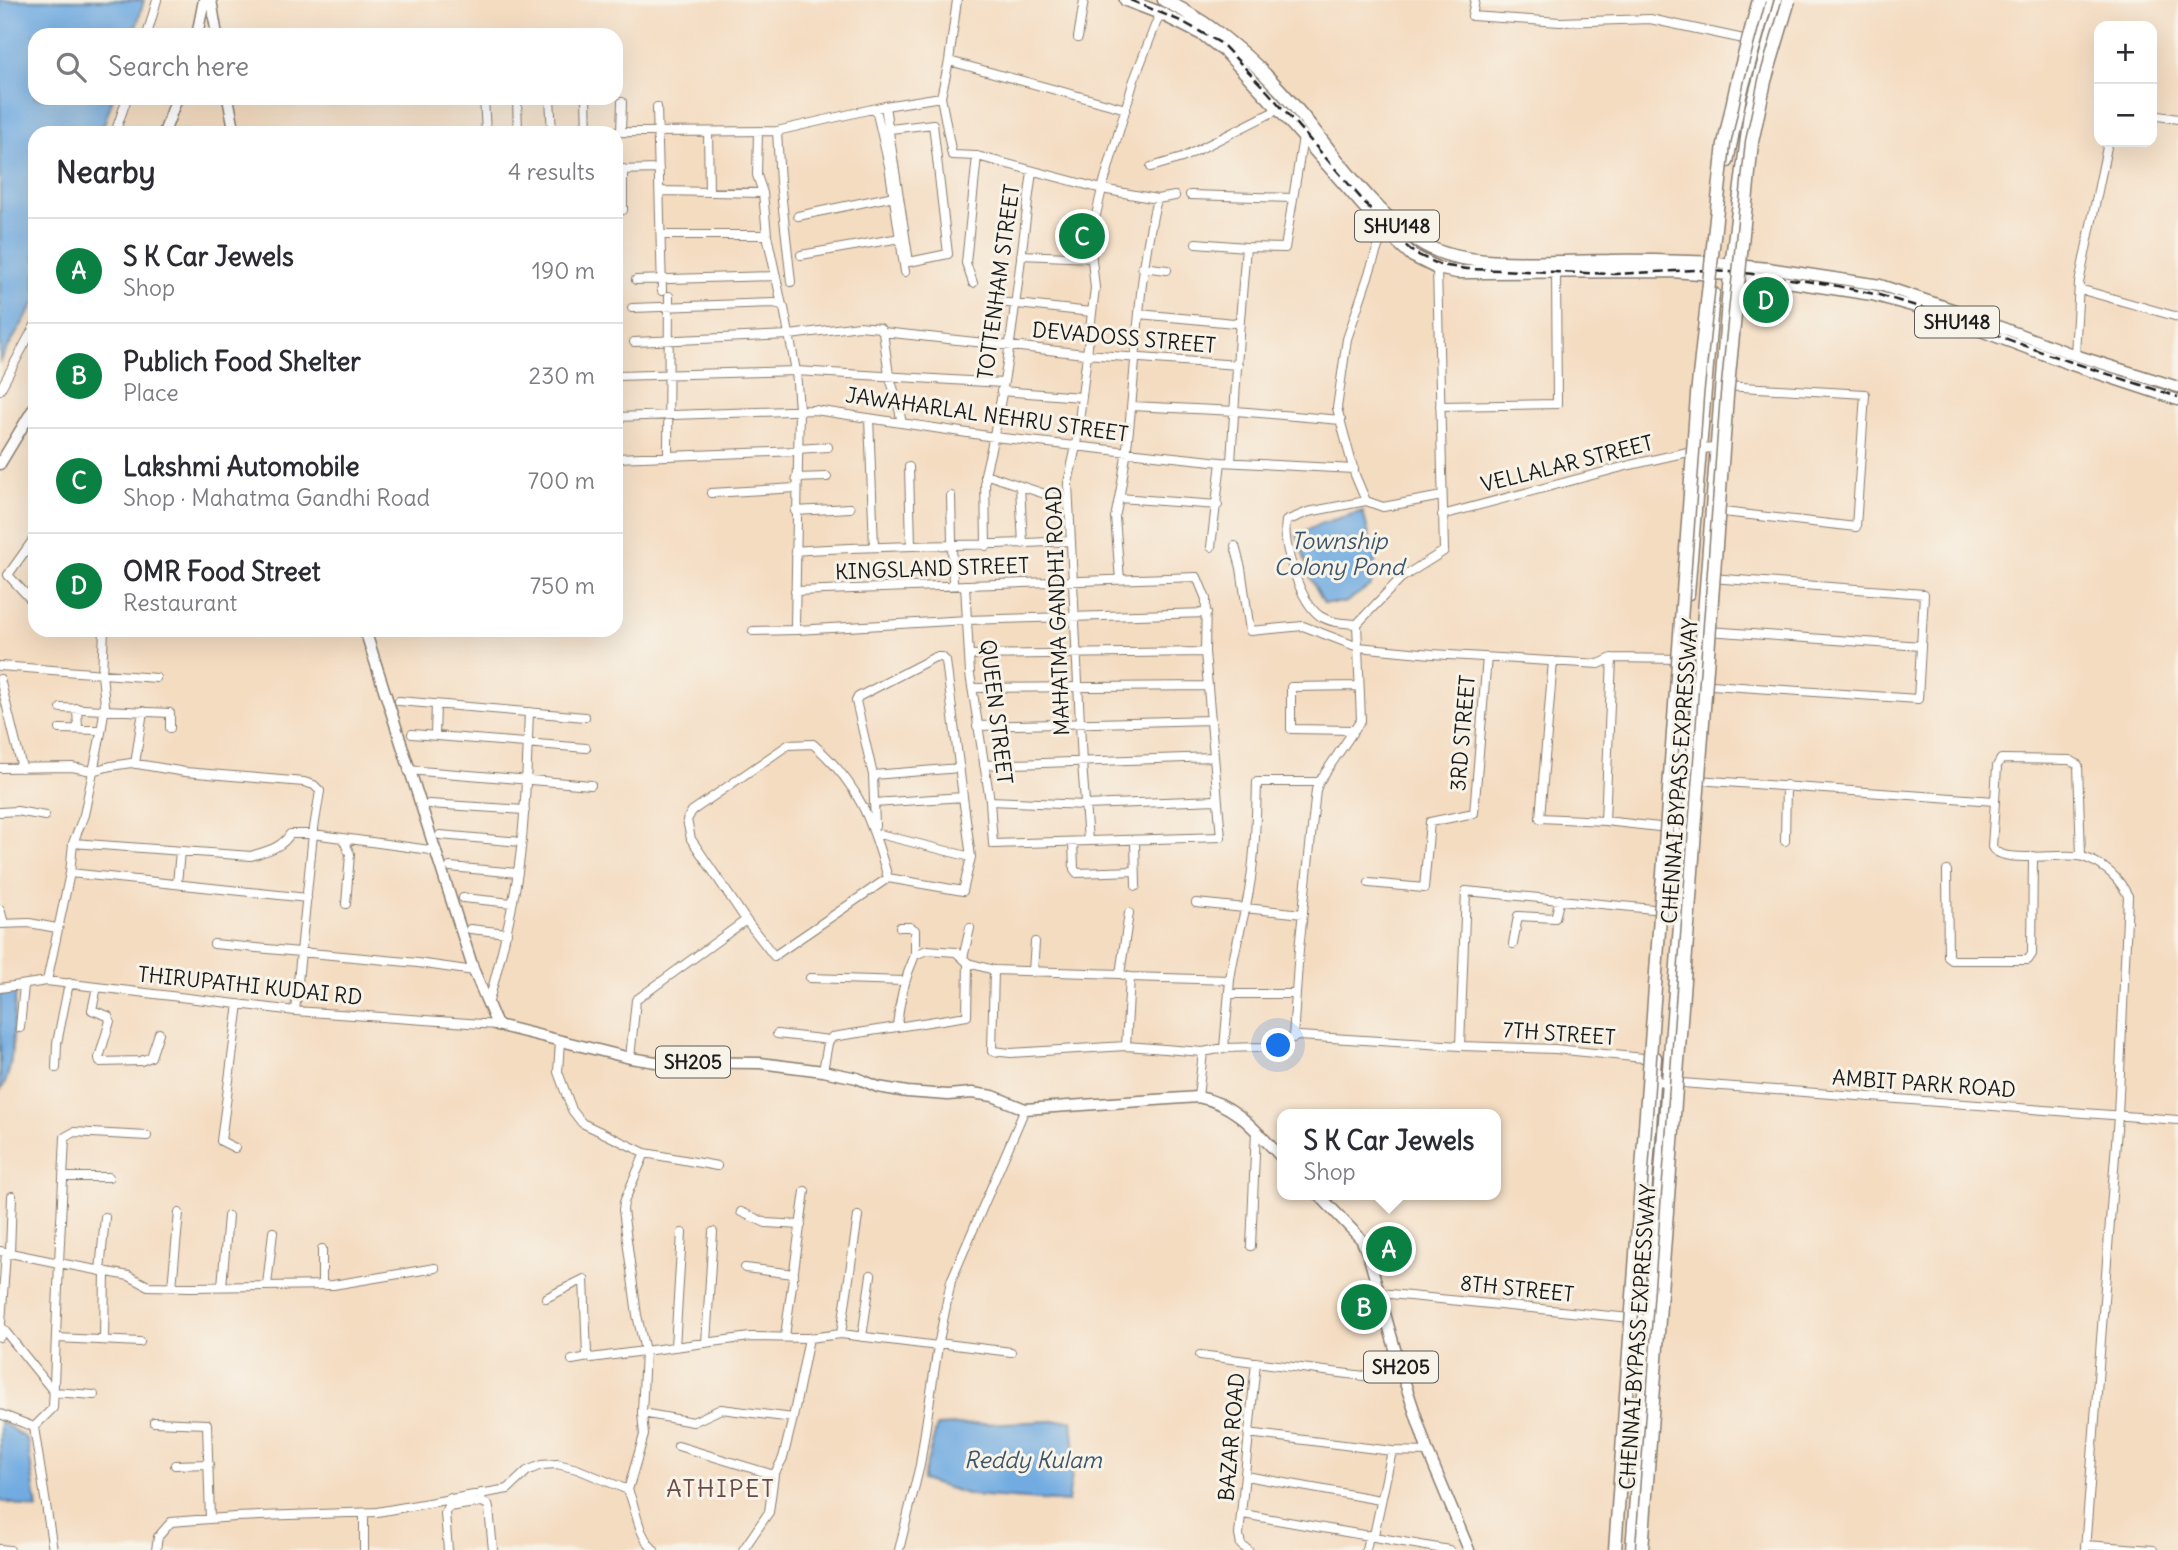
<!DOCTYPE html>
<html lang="en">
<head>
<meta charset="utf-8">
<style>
  :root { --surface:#fff; --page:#f2f2f3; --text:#2b2b33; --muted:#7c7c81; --line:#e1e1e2; --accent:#0b8043 }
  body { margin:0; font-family:Delius,sans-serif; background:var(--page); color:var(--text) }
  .controls { position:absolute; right:21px; top:21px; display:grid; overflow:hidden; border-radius:14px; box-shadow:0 7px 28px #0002 }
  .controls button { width:63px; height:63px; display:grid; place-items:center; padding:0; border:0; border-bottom:2px solid var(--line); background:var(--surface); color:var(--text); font:35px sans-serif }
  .you { position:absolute; left:1279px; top:1046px; width:24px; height:24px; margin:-18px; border:5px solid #fff; border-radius:50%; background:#1a73e8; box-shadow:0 0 0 10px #1a73e833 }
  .badge { display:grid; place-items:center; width:46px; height:46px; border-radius:50%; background:var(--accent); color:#fff; font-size:23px; font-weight:700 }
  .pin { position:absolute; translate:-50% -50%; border:4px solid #fff; box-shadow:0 2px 7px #0006 }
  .popup { position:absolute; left:1277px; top:1109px; width:224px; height:91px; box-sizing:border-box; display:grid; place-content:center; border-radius:14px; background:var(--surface); filter:drop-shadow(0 2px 5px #0005); font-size:23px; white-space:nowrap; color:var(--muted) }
  .popup b { font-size:26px; color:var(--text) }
  .popup::after { content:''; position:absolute; left:50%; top:100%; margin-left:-14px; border:14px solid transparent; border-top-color:var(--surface) }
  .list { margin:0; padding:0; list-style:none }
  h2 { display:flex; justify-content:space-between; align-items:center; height:91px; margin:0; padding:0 28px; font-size:30px }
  h2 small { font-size:23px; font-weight:400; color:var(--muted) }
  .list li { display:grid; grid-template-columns:46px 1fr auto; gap:21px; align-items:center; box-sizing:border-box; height:105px; padding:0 28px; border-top:2px solid var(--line) }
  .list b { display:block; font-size:26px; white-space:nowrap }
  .list p { margin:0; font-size:23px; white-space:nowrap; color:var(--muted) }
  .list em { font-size:23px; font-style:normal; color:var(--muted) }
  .icon { flex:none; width:38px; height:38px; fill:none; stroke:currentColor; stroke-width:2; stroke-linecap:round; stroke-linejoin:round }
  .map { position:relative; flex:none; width:2178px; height:1550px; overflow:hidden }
  .search { position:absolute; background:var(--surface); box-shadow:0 7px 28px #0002; left:28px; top:28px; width:595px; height:77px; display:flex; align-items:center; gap:18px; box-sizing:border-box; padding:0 24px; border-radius:21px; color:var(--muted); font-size:26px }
  .panel { position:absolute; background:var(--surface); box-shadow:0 7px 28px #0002; left:28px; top:126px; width:595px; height:511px; border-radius:21px }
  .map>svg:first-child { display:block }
</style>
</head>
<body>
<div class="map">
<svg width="2178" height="1550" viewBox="0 0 2178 1550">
  <rect width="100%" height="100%" fill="#f7f3e8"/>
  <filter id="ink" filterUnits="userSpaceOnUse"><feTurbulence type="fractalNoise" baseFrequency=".0143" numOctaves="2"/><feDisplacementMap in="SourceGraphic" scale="14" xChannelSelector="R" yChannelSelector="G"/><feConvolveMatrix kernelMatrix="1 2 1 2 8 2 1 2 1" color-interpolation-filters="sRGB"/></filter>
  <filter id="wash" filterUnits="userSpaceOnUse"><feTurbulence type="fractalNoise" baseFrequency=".00686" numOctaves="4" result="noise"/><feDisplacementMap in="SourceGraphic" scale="28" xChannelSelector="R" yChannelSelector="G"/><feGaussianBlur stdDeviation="1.57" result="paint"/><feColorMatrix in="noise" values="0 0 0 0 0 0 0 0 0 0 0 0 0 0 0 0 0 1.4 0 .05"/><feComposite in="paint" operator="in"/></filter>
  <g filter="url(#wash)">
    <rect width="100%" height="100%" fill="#f4dcc1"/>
    <path fill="#71abe1" stroke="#46647e" stroke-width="2" d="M0,0h144l-10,35h-99v63h78l-12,35h-66v169l-35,59z
      M1363,511l12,49 -4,25 -26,18h-21l-13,-24 -14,-44 22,-11z
      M16,992c-4,25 0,81 -16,99v-98z
      M1072,1420l3,33 -7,49 -98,-7 -48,-15 15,-54z
      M0,1421l27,18 10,70 -37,-8z"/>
  </g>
  <g filter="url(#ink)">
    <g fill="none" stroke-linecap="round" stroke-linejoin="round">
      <g stroke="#887c6e" stroke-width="10">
        <path id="minor" d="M957,0l-8,61 -8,36 11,58 25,1 125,33 55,10 18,-3
          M1475,0l-3,16 88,6 90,-3 103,22
          M147,35l10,-35
          M1078,38l6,-38
          M949,61l177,48
          M396,98h1
          M484,98l2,35
          M517,98l1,35
          M550,98l2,35
          M586,98l1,34
          M885,106l24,156 39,-8 -15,-130 -43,5
          M657,107l5,184
          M876,109l13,57 16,106
          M2152,115l26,4
          M621,132l1,-30
          M708,132l1,60
          M115,133l12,-35
          M516,133l261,-2
          M1151,167l31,-9 97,-49
          M623,169v41
          M616,170l43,-1
          M1032,172c-14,101 -22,204 -47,302l84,28
          M660,191l103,2 -6,-18 1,-43
          M763,193l4,42 15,70
          M1190,195l102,3
          M798,216l96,-20
          M1384,229l-37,110 -10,69 18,67 11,26 17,6 59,-11
          M661,235h106
          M1196,243l50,4
          M801,255l99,-17
          M1021,255l71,3
          M1142,267l25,3
          M636,280l140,-4
          M791,282l-11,-100 -3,-51 108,-25 56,-9
          M973,283l-7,-20 11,-107
          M2079,289l99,28
          M999,302l92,10
          M632,308l142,-5 8,2 2,3 12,63 3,38 -4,216 2,5 170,-10 240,-7
          M1139,314l95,9 6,-3 6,-73 39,1 18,-111
          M883,332l202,22 153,11
          M634,342l156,-7 69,-9 21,2 3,4 6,43 8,25 5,23
          M2075,355l4,-72 29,-141
          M616,376l180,-5 207,12
          M0,390l35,-65
          M1001,391l80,6
          M1131,406l105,5 105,9
          M1440,406l117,-2 -1,-131
          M616,417l199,-7 179,27 161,18 66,7 133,7
          M869,418l5,128
          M797,449l31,-2
          M668,456l1,-160
          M616,458l181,-7
          M1231,462l9,-142
          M909,467l2,79
          M985,474l1,72
          M796,478l31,-1
          M1020,486l3,58
          M711,493l85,-5
          M951,496l2,89
          M1119,498l99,7
          M795,511l55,-3
          M1714,511l142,16 9,-133 -141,-8
          M1116,513c23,-104 15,-211 41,-314
          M1442,515l188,-50 71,-16 14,-1
          M1115,517l5,63
          M35,537l-27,38 27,29
          M1235,546l6,22 9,63 53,-5 55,21 74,7 167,10 13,-6 71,1
          M1211,547l10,-85
          M795,551c92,-6 184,-5 276,-10
          M795,591l402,-14 9,22 -1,53 16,185 -228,7 -3,-43 -20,-127 -5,-89
          M1357,624c-13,-1 -26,-1 -37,-8 -20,-14 -38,-71 -34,-95l22,-9 58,-11
          M753,631l44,-1
          M1708,631l213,15
          M969,655l236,-3
          M1553,661l-13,157 65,3 63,7
          M0,666l156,12
          M0,679l22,89
          M1683,683l235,16 6,-105 -213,-16
          M973,688l234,-2
          M399,701l186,16
          M61,708l109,5v15
          M77,708l1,21
          M977,726l234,-6
          M60,729l41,1
          M1354,730l-63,-1v-42l68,-1
          M412,734l174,14
          M435,735l1,-30
          M135,764l8,-53
          M984,765l229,-8
          M0,768l72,-1 20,4 19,-5 20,-3 54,9 119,10 10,3 6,6 -7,43 124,17
          M408,770l183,15
          M873,775l87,-7
          M1697,780l298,21 -3,46c10,19 72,4 91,10 21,7 36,21 45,39l-10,220 -33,434
          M963,797l8,60
          M990,801l95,4 132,-5
          M1995,801l2,-35 4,-7 69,1 8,5 3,91
          M874,803l89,-6 -17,-136 -4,-4h-7l-77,40 -2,4 17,74 2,51
          M429,804l96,6
          M0,812l17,-1 28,5
          M1605,821l7,-163
          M440,835l82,7
          M343,839l7,15 -4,50
          M1135,840l1,46
          M1088,841l-6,-78 -14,-280 8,-37 19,-158 -5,-47 12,-52 32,-109 26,-67
          M1785,841l1,-56
          M1073,842l1,27 3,4 58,-2
          M73,843l178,13c15,-5 31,-8 39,-22h23l-18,177
          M450,867l68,6
          M1947,871l1,86 4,3h76l4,-6 1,-98
          M70,873l237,25
          M1369,883l55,5 6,-66 44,-9 13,-156
          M177,884l3,-33
          M463,898l49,5
          M1196,903l107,11
          M0,909l4,14
          M746,920l28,36 114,-78 75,13 8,-34 -96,-24
          M0,924l29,-1 28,5
          M900,927h10l5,3v25
          M470,929l37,4
          M214,944l204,19 56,8
          M1513,944l5,-28 37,2 5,-19
          M963,958l7,-30
          M994,970l-2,81 19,2 115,-7
          M1033,972l2,-30
          M1120,974l9,-61
          M1130,977l-4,69 77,6
          M810,978l94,3
          M1230,980c3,-25 10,-48 16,-74 9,-40 10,-82 11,-124h62
          M47,981l23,-108 3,-30 11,-28 17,-82 4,-28 -3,-31 2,-44
          M97,987l-5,23 16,6 2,5 -11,37 1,4 41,-1 10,-4 8,-24
          M0,988l47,-7 248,30 202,14
          M1229,994h67
          M488,1005c13,-49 26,-98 32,-148 6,-48 7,-96 9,-145
          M897,1027l70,-11 1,-53
          M20,1028l4,-43
          M777,1034l53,6
          M1293,1038l6,-89 17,-159 3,-8 42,-62 -4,-96 44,-46 43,-27 -7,-283
          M560,1041l-2,31 14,38 10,13 63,30 72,13
          M1460,1046l6,-155 197,19
          M1224,1048l39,-1 36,-11 161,10 95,3 98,10
          M630,1058l6,-58 110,-80 -55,-81 -4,-19 5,-9 96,-66 25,-1c46,40 59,77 75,134
          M56,1068l1,-25 12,-60
          M823,1071l5,-28 4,-6 65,-10c2,-26 7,-47 18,-72l12,-5 29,2 12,11 26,7 126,4 10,3 100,3 -6,68 -21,4 -5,45
          M1655,1081l523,39
          M147,1136l-73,-4 -9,5 -6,126 70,13 19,10 43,1 142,-2 102,-17
          M235,1148l-14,-7 18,-137
          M63,1177h46
          M741,1212l25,11 35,2
          M1251,1246l5,-115
          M322,1249v36
          M0,1251l59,12 -6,145 -19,19 -34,-13
          M10,1253l2,-57
          M745,1268l49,6
          M100,1271l5,-54
          M267,1285l6,-53
          M222,1286l6,-70
          M172,1287l7,-74
          M1380,1293l270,27
          M546,1298l38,-19 3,76 4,3 159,-21 59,1 32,-4 97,12
          M0,1325l54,67 40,3
          M841,1334l17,-118
          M785,1336l20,-145
          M0,1337l6,-85
          M862,1337l9,-62
          M57,1338l83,4
          M104,1340l1,-69
          M706,1343l7,-111
          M938,1343l73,9
          M675,1347l7,-114
          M1200,1355l172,22h31
          M572,1360l17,-3
          M642,1413l3,-62 -8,-36 -14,-105 1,-8 21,-49
          M154,1422l53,2 3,95
          M34,1427l19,123
          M1248,1433l144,18 36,1
          M678,1446l96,29
          M175,1465l34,-1
          M1246,1476l134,24
          M481,1493l1,9 6,3 1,4 4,41
          M448,1507l34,-5
          M1243,1514l206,36
          M1374,1535l18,-84
          M2085,1545l68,5
          M0,1549l10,1
          M156,1550l2,-13 13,-15 64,-5 142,-5 131,-23 19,-18 14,-6 16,-1 20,5 51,21
          M364,1550v-36
          M448,1550l-3,-37 3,-7 1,-8
          M654,1550c-17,-16 -17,-40 -26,-60l16,-55 -2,-22 51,9 28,-13 72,9 16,-80
          M743,1550l26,-38 5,-37 9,-17 10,-40
          M899,1550l21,-85 18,-119 13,-65 74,-172
          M1248,1550l-7,-5 -2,-10 17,-173
          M1366,1550l3,-15"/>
      </g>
      <g stroke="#887c6e" stroke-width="13">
        <path id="major" d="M211,0l6,35
          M197,35l7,-35
          M228,98l7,35
          M164,133l13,-35
          M1728,162l13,-66 27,-96
          M1716,263l52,5 112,17 75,25 120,45 103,32
          M1715,274l33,2 124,19 47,13 153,57 106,35
          M0,464l35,-58
          M1689,594l25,-301
          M365,630l109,341 23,54 133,33 26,4 104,1 63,8 34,7 21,9 29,5 41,3 24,-2 21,3 32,13 173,-12c38,7 58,34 84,61
          M1666,915l9,-86 11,-171 -1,-27
          M1319,1195l42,44 7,15 35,123 25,75 41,98
          M1634,1362l22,-305
          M1631,1550l98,-1275 20,-162 31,-113"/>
      </g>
      <g stroke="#887c6e" stroke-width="15">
        <path id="highway" d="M1126,0l34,13 44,22 22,17 53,57 105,120 29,27 24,12 20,4h25l189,-1 44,3
          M1164,0c57,28 101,70 141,119 34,43 83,114 135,133 43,16 122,9 169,9 36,-1 71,1 107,2"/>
      </g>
      <use href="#minor" stroke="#fff" stroke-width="8"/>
      <use href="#major" stroke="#fff" stroke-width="10"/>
      <use href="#highway" stroke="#fff" stroke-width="12"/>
      <path stroke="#1c1c1c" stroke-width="2.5" stroke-dasharray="10 5" stroke-linecap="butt" d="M1130,0l53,22 39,22 46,48 120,137 26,24 26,12 27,4 147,5 82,-4 49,3 83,11 51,11 54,16 114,43 131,43"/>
      <g stroke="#887c6e" stroke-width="15" stroke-linecap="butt">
        <path id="highway-bridge" d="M1615,1550l82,-1155 27,-251 14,-66 21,-78
          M1642,1550l85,-1154 25,-254 13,-61 24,-81"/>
      </g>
      <use href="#highway-bridge" stroke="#fff" stroke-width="12"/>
    </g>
  </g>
  <g text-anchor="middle" stroke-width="6" stroke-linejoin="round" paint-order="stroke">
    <g fill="#f7f3e8" stroke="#5e5c59" stroke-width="2">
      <rect x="1355" y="210.5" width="84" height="31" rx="5"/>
      <rect x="1915" y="306.5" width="84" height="31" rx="5"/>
      <rect x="656" y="1046.5" width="74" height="31" rx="5"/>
      <rect x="1364" y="1351.5" width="74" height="31" rx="5"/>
    </g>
    <g font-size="19" font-weight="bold" fill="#1c1c1c">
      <text x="1397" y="233">SHU148</text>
      <text x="1957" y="329">SHU148</text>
      <text x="693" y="1069">SH205</text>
      <text x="1401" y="1374">SH205</text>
    </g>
    <g font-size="21" fill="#1c1c1c" stroke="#f7f3e8">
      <text transform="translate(999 282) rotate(-82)" y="7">TOTTENHAM STREET</text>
      <text transform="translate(1124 338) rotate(5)" y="7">DEVADOSS STREET</text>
      <text transform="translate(987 415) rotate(8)" y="7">JAWAHARLAL NEHRU STREET</text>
      <text transform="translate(1567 464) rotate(-14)" y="7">VELLALAR STREET</text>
      <text transform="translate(932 569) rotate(-2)" y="7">KINGSLAND STREET</text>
      <text transform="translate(1058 611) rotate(-92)" y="7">MAHATMA GANDHI ROAD</text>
      <text transform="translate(996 712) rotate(83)" y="7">QUEEN STREET</text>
      <text transform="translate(1463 733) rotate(-85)" y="7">3RD STREET</text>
      <text transform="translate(1680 771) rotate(-86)" y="7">CHENNAI BYPASS EXPRESSWAY</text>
      <text transform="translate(250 986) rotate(6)" y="7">THIRUPATHI KUDAI RD</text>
      <text transform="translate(1559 1034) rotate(4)" y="7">7TH STREET</text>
      <text transform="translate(1924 1084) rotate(4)" y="7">AMBIT PARK ROAD</text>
      <text transform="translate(1517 1289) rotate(6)" y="7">8TH STREET</text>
      <text transform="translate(1638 1337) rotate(-86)" y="7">CHENNAI BYPASS EXPRESSWAY</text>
      <text transform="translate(1232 1437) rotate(-85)" y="7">BAZAR ROAD</text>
    </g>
    <g font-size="23" font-style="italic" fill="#3e556b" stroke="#f7f3e8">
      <text x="1339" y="549">Township<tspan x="1339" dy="26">Colony Pond</tspan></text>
      <text x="1033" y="1468">Reddy Kulam</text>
    </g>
    <g font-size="24" letter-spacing="2" fill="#6a4a49" stroke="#f7f3e8">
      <text x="721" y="1497">ATHIPET</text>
    </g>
  </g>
</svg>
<div class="controls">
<button>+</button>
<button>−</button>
</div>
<div class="you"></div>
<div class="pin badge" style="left:1389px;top:1249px">A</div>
<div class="popup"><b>S K Car Jewels</b>Shop</div>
<div class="pin badge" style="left:1364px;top:1307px">B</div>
<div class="pin badge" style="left:1082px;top:236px">C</div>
<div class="pin badge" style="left:1766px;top:300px">D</div>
<div class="search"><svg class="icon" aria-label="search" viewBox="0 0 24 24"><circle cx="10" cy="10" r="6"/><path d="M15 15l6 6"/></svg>Search here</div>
<section class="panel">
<h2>Nearby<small>4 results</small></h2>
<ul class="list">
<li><span class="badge">A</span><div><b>S K Car Jewels</b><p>Shop</p></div><em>190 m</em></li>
<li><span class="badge">B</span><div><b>Publich Food Shelter</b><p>Place</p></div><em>230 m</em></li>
<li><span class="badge">C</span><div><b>Lakshmi Automobile</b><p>Shop · Mahatma Gandhi Road</p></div><em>700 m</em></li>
<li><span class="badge">D</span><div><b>OMR Food Street</b><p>Restaurant</p></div><em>750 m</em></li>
</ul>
</section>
</div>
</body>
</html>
